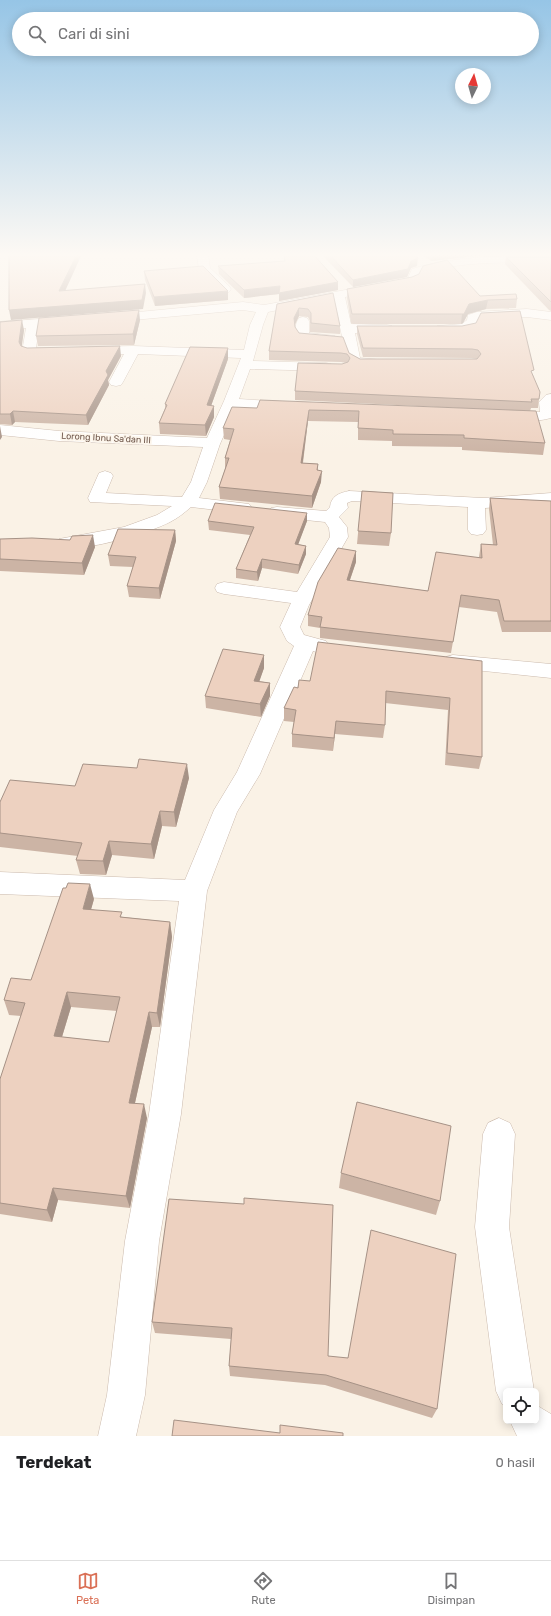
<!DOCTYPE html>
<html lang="id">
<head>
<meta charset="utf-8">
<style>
  :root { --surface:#fff; --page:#f6f6f6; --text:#202124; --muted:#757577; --line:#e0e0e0; --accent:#da7056 }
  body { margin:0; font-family:Rubik,sans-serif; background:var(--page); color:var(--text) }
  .controls { position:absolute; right:12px; bottom:12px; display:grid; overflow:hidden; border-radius:6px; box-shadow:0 2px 10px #0003 }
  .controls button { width:36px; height:36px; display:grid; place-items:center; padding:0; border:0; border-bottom:1px solid var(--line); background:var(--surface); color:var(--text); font:20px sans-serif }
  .compass { position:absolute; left:455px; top:68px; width:36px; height:36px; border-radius:50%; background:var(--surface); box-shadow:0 2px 10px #0003; rotate:5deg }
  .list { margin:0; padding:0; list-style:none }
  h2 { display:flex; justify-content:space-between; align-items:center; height:52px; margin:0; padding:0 16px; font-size:17px }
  h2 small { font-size:13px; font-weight:400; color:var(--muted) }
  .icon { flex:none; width:22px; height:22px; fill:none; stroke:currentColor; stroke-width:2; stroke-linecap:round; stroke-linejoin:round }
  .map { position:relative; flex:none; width:551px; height:1436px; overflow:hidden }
  .search { position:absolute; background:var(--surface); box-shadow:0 2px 10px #0003; left:12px; right:12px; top:12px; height:44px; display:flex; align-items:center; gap:10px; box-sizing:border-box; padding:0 14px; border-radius:22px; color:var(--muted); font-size:15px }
  .sheet { height:124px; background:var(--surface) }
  nav { display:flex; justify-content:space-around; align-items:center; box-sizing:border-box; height:56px; border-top:1px solid var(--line); background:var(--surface); font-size:11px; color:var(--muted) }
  nav a { display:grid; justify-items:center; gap:2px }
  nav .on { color:var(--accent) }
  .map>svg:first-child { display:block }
</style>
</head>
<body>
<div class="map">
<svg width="551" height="1436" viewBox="0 0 551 1436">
  <rect width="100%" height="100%" fill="#faf2e6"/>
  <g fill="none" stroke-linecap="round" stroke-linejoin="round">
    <g stroke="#cbbaad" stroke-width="1">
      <path id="street" d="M197,254h11l2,14 19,18 2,3 -2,3h-8l-22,-23z
        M513,256l38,1v6c-42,-1 -89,-2 -130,10l-4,9 -6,2 -66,13 6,27 36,1 5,1 1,3 -1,3 -5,1h-32l5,25 23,2 2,3 -2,3c-10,2 -30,3 -36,-6l-13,-61 -66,13 -5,13 -10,36 73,2 5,1 2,3 -2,3 -5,1 -76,-2 -11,30 48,3 5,1 2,3 -2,3 -5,1 -51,-2 -16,36 -13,38 -8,16 50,6 3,4 -3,4 -6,1 -52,-6c-7,6 -13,11 -21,15 -21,11 -88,31 -111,25l-3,-4 3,-4 65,-12 33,-12 15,-9 -82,-4 -2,-4 11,-25 6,-2 6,2 2,3 -7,17 76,4 9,-15 12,-35 -144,-6 -59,-6v-10l59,6 148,7 17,-37 17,-43 -103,-4 -15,28 -2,3 -5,1 -5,-1 -2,-3 15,-28 -34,1 -5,-1 -2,-3 2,-3 5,-1 43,-1 111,4 6,-25 6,-13 -13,-2 -132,12 -4,-1 -2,-3 2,-3 136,-13 21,3 141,-26 3,-1 4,-9c32,-10 67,-12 101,-13z
        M527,309l24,3v8l-24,-3 -48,3c-2,3 -5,8 -8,10 -5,4 -27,3 -34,2l-1,-3 1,-3 25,-2 5,-4 1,-5 9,-3z
        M67,317l4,1 2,3 -2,3 -32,3 -3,21h23l2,3 -2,3 -5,1h-30l-2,-3 4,-24 -26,2v-8z
        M303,317l4,1 2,3v12l26,3 2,3 -2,3 -5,1 -31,-3c-4,-6 -5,-15 0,-22z
        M551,394v24c-15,4 -34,5 -49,1l-2,-3 2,-3 5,-1h33l-1,-10 7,-7z
        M349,491l134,7 68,-5v10l-66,5 1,22 -3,4 -6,1 -6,-1 -3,-4v-23l-116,-6 -5,2 1,5 -9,9 8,10 1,10 -39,68 -9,22 4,8 22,6 3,5 -3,5 -7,2 -6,-2 -53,123 -23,38 -30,79 -26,223 -22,127 -14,154 -9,41h-38l9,-41 18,-154 24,-127 30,-213 -179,-7v-22l185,8 29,-70 23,-38 57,-126 -7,-5 -7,-14 11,-24 -67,-9 -7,-2 -2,-4 2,-4 7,-2 73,10 33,-55 -1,-9 -4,-6 -48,-5 -6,-1 -3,-4 3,-4 6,-1 49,4 4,-4c1,-11 9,-14 19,-16z
        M453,655l98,9v14l-105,-11 -3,-5 3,-5z
        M499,1118l11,5 5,11 -6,93 25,164h-28v15l-4,-2 -6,-13 -21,-164 8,-93 5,-11z
        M536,1405l15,9v22h-34l-7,-15h26z"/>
    </g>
    <use href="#street" fill="#fff" fill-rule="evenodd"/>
  </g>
  <path fill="#ccb4a5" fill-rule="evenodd" d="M284,254h29l25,28v8l-59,11v-7l-35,4 -25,-24 -1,-8 66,-5z
    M321,254h92l4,12 -6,2 -4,9 -54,10z
    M421,254h72l-62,7z
    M500,254h51v2h-51z
    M506,257h45v54l-2,-1 -44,-46z
    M144,271l84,29 -73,6 -10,-26z
    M347,289l133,7 37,3 -1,9 -30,1 -18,5 -5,9 -2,1h-108l-2,-1 -4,-25z
    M333,293l7,33v8l-30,-2v-11l-2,-4 -9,-1 -4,9v2l4,6 50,20 11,6h117l-6,-1 -108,-1 -6,-23v-8h105l71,49 6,24 -1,9h-7l-1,3 15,32 -2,12 -81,-5v-3l-70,-1v-5l-34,-1v-18l-50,-1 -5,42 15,1v6l3,12 -9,26 -92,-9 -1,-12 6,-18v-11l5,-18 -6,-1 -1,-11 34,-20 221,1 -183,-9v-9l47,-27 4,-1 -5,-1 -72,-2v-9l8,-47z
    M140,320l-6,25 -96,1 -2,-10z
    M0,322l24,8 -3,16 6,2 94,8 -13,24 1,5 -21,40 -73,-3 -3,3 -12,-1z
    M228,359l-17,47 3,11 -8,19 -46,-2 -1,-11 6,-15v-4z
    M362,491l29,42 -2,13 -32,-2z
    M490,498l61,3v131h-49l-5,-20 -38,-5 -8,46 -131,-15v-10l-12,-2v-11l48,-64v11l-6,18 78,11 51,-34 2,-13 12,1 -4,-36z
    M208,521h99l-9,23 8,2v8l-8,20 -36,-6 -4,13 -22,-3v-9l14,-34 -41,-5z
    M175,530l1,11 -16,58 -31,-2 -2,-11 6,-19 -23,-1 -2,-11z
    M0,539l95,8 -11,28 -84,-4z
    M264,655v13l-5,13 11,2v13l-9,21 -55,-9 -1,-12z
    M482,661v96l-3,12 -34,-4 3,-55 -63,-7v22l-2,13 -48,-4 -2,17 -41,-4v-13l2,-12 -10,-1v-13l14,-20 12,-7z
    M189,778l-13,49 -14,-1 -8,33 -42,-4 -6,20 -26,-1 -4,-14 2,-4 -78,-9v-45z
    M94,899l-3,10 32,8 47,5 2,15 -12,90h-8l-17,76 12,15 -17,90 -72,-8 -6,22 -52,-8v-135l21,-63 -12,-1 -5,-15 27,-20zM71,1007l46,4 -8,31 -47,-5z
    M341,1173l99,28 -4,14 -97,-27z
    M169,1199l159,157 109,53 -5,9 -107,-33 -95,-9 -1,-10 2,-27 -76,-6 -3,-11z"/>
  <path fill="#a69286" d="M77,254h5l-21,46 -2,-9z
    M432,254h61l-62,7z
    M418,258l-1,8 -6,2 -4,9 -54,10v-7l58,-19z
    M338,282v8l-59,11v-7l-35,4v-8l36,-4z
    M145,284l1,9 -3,16 -132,11 -2,-10z
    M228,291v9l-73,6 -1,-9z
    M488,300l-2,9 -18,5 -5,9 -2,1 1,-10 7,-10z
    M299,308v8l-5,10v-8z
    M139,310l1,10 -6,25 -1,-11z
    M22,320l2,10 -3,22 -2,-10z
    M120,346l1,10 -13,24 1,5 -21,40 -2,-10 20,-44z
    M228,348v11l-21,58v-12z
    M214,406v11l-8,19 -1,-11z
    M309,410l-1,11 -7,54v-12z
    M13,411l2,11 -3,3 -2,-11z
    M0,426l2,11 -2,3z
    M322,471l-1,11 -9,26v-12z
    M307,513v8l-12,32v-9z
    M175,530l1,11 -16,58 -1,-11z
    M93,535l2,12 -11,28 -2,-12z
    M306,546v8l-8,20 1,-9z
    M356,551v11l-10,29 1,-11z
    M262,559v9l-4,13 -1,-9z
    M264,655v13l-9,26 -1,-13z
    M270,683v13l-9,21 -1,-13z
    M336,721l-1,13 -2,17 1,-13z
    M187,764l2,14 -13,49 -2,-15z
    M160,811l2,15 -8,33 -3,-15z
    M109,841l3,14 -6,20 -3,-14z
    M90,884l4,15 -7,25 -4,-15z
    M170,922l2,15 -12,90 -3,-14z
    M67,992l4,15 -13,43 -4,-14z
    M149,1012l3,15 -20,89 -3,-13z
    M144,1104l3,14 -17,90 -4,-12z
    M53,1188l5,12 -6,22 -5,-12z"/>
  <path fill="#edd1c0" stroke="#a69286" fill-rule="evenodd" d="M9,254h68l-18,37 86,-7 -3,16 -133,10z
    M284,254h29l25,28 -59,11 1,-7 -36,4 -26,-24 67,-5z
    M329,254h84l5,4 -7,3 -3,8 -55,11z
    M506,257h45v45z
    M447,260l33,36 36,-2 1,5 -29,1 -19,4 -5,10h-112l-5,-25 65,-12 7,-3 4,-8z
    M203,266l25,25 -74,6 -10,-26z
    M333,293l7,33 -29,-3v-10l-3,-4 -9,-1 -5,10 1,9 4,6 44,4 6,16 11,6h117l4,-5 -3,-4 -6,-1 -109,-1 -6,-22h105l14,-3 5,-10 39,-2 14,59 -3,1 9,21 -1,7h-8l1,3 -237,-11 3,-28 44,1 6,-2 2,-4 -3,-4 -6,-1 -72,-2 8,-47z
    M139,310l-6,24 -97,2 3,-18z
    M22,320l-3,22 2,4 6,2 93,-2 -14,25 2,4 -22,40 -73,-4 -3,3h-10v-92z
    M190,347l38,1 -21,57 7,1 -9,19 -46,-2 8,-18 -2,-1z
    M260,400l276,11 9,32 -81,-5v-3l-71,-1v-4l-35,-2 1,-17 -50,-1 -8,53 17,1 -1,6 5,1 -10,25 -93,-9 10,-29h-4l9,-29 -11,-1 9,-21 25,1z
    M362,491l31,2 -2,40 -33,-2z
    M490,498l61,3v120h-47l-5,-21 -38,-5 -8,47 -133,-15 2,-10 -14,-2 10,-33 20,-34 18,3 -9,29 81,11 8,-39 46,6 -1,-14 16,1z
    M215,503l92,10 -12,31 11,2 -7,19 -37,-6 -5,13 -21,-3 18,-42 -46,-6z
    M118,529l57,1 -16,58 -32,-2 9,-29 -28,-2z
    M93,535l-11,28 -82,-4v-20l32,-1 38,2 2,-4z
    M318,642l164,19v96l-35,-4 3,-55 -64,-7 -1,34 -49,-4 -2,17 -42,-4 4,-24 -12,-2 10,-21 4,1 1,-8 11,1z
    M223,649l41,6 -10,26 16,2 -10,21 -55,-8z
    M139,759l48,5 -13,48 -14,-1 -9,33 -42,-3 -6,20 -27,-1 6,-17 -82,-10v-31l10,-22 65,6 8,-22 54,4z
    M68,883l22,1 -7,25 39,3 -2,5 50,5 -13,91 -8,-1 -20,91 15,1 -18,92 -73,-8 -6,22 -47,-7v-124l25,-76 -21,-3 7,-22 20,2 32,-92h3zM67,992l53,5 -11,45 -55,-6z
    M357,1102l94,24 -11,75 -99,-28z
    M244,1198l89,7 -5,151 20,2 23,-128 85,24 -19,155 -111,-34 -97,-9 3,-38 -80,-6 17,-123 75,5z
    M174,1420l106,13v-8l63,8v3h-171z"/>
  <linearGradient id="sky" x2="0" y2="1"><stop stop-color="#96c5e6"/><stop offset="0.56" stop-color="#fdf9f4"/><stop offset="1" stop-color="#fdf9f4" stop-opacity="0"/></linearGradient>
  <rect width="551" height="455" fill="url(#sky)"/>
  <g text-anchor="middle" stroke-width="3.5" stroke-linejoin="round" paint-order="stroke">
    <g font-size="9" fill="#71594d" stroke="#fdf6ec">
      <text transform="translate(106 438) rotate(3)" y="3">Lorong Ibnu Sa'dan III</text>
    </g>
  </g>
</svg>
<div class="controls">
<button><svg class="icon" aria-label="locate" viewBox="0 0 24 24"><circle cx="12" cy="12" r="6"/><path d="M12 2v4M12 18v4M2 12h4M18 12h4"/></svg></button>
</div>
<svg class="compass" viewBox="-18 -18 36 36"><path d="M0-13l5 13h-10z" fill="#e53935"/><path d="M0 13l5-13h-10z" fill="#757577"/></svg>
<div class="search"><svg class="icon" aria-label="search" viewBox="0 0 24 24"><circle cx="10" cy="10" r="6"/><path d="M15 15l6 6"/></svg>Cari di sini</div>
</div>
<section class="sheet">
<h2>Terdekat<small>0 hasil</small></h2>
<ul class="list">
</ul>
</section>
<nav>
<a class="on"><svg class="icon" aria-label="map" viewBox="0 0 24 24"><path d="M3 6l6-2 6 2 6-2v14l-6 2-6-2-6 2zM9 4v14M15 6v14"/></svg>Peta</a>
<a><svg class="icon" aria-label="directions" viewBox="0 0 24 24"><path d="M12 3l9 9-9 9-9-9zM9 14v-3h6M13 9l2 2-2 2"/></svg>Rute</a>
<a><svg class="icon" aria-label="saved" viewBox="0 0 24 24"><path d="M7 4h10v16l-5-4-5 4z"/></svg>Disimpan</a>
</nav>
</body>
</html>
